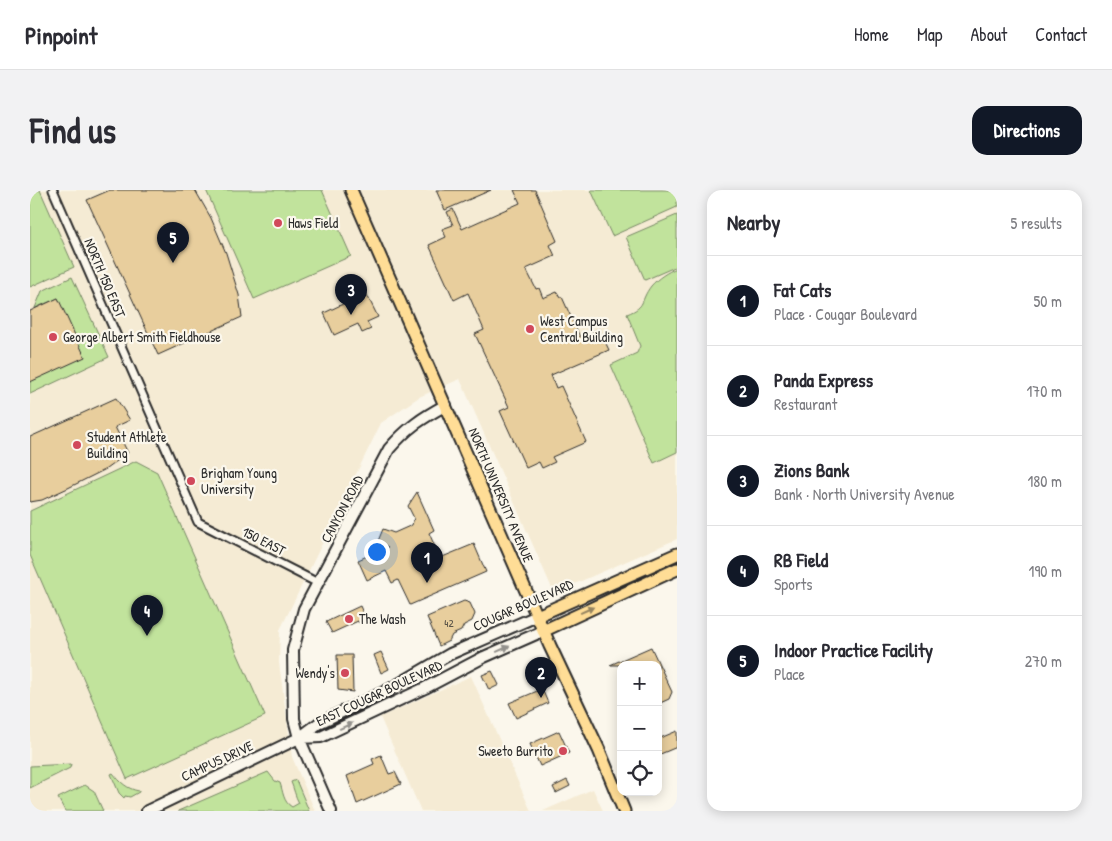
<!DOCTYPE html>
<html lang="en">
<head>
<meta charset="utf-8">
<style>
  :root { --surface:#fff; --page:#f2f2f3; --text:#2b2b33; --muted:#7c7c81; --line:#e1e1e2; --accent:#111827 }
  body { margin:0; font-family:"Patrick Hand",sans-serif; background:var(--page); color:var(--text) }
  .controls { position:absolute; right:15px; bottom:15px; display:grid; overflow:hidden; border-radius:10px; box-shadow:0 2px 12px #0003 }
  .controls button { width:45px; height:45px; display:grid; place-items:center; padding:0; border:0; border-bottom:1px solid var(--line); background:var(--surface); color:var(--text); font:25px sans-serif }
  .you { position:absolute; left:346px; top:361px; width:18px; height:18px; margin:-12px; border:4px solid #fff; border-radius:50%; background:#1a73e8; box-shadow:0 0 0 8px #1a73e833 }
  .badge { display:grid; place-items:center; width:32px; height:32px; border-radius:50%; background:var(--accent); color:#fff; font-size:16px; font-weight:700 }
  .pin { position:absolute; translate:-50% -41px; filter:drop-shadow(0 1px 2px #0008) }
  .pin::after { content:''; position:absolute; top:26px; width:18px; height:15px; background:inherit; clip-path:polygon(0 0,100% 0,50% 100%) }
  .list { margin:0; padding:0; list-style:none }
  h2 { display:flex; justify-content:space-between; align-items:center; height:65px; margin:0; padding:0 20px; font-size:21px }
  h2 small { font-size:16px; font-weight:400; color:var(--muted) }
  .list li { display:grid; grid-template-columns:32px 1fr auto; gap:15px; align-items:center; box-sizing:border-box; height:90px; padding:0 20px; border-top:1px solid var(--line) }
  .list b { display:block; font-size:19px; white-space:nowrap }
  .list p { margin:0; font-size:16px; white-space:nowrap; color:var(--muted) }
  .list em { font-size:16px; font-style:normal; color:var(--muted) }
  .icon { flex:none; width:28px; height:28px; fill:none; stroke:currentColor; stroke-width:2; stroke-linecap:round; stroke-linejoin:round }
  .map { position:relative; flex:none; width:647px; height:621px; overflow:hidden; border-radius:15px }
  header { display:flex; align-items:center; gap:30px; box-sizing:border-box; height:70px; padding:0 25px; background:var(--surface); border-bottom:1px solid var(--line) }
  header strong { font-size:24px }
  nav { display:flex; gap:28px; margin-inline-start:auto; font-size:18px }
  .intro { display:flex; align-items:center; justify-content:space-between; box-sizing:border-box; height:120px; padding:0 30px }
  h1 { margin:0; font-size:35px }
  .button { padding:12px 22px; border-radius:15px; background:var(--accent); color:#fff; font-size:18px; font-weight:700 }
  main { display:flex; gap:30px; padding:0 30px }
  aside { flex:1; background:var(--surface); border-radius:15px; box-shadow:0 2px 12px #0003 }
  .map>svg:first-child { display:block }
</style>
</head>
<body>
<header>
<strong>Pinpoint</strong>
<nav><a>Home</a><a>Map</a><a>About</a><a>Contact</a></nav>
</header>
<div class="intro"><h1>Find us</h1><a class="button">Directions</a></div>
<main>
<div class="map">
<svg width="647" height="621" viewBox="0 0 647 621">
  <rect width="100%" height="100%" fill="#fbf7ec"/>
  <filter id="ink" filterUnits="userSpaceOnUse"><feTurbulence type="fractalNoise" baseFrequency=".02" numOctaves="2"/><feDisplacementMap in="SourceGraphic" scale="10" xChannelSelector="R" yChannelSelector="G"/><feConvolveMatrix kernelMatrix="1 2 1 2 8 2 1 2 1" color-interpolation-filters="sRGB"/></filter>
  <g filter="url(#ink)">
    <path fill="#f5ebd4" d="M0,0h647v349l-123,54 -94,-214 -41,18 -38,26 -101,207 -1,33 13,94 23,54h-285z
      M441,486l60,135h-110l-41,-94z
      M563,599l10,22h-60z"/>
    <path fill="#c1e39c" stroke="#768764" d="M0,0h10l34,77 -44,20z
      M176,0h116l29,66 -97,43z
      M561,0h86v17l-65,29z
      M647,25v51l-32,14 -19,-43z
      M647,78v184l-23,11 -43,-98 26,-12 3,-7 -13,-32c20,-8 12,-12 24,-28 7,-8 16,-14 26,-18z
      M42,87l37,80 -79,37v-12l28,-84 -23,10 7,-17z
      M106,271l21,11 108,244 -138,63 -97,-224v-44z
      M41,574l-1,4 -40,20v-22z
      M238,582l7,9 5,2c3,8 3,19 12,24l7,-4c-4,-7 -5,-14 -8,-21l5,-2 13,31h-131z
      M83,583c7,9 14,16 26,18v1l-9,5 -5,-1 -1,2 -5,-5 -8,-19z
      M55,595l9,6 9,20h-38l-7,-13z"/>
    <path fill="#e8ce9d" stroke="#2b2b2b" d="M80,0h85l16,28 15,35 13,42 3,22 -84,38 -71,-155z
      M406,0h55l-46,20z
      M484,0h21l22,51 -7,4 5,11 -29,13 10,20 3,-1 4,10 14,-6 3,5h2l18,40 19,-8 10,21 -58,25 5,13 5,-2 25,56 -34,15 3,5 -13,6 -3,-6 -13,6 -26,-57 9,-4 -34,-73 9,-4 -16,-37 -14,7 -25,-55 17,-8 -4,-8 11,-4 -6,-13 6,-3 9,20 58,-26z
      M336,103l12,24 -11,5 4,7 -9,4 -4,-9 -24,11 -10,-22z
      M28,108l27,59 -55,25v-71z
      M86,208l14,22 -15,7 13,26 -22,16 -38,19 -26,12 -12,2v-65z
      M387,302l17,38 -5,3 11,25 34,-14 12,28 -76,33 -12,-25 -6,3 -6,-12 -19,9 -9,-20 30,-13 -10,-6 5,-12 11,4 18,-8 2,-7 -6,-12z
      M434,411l6,2 5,11 -3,7 -8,4 -3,6 -9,4 -3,6 -10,5 -12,-29z
      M330,416l6,14 -7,3 -1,-2 -26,12 -6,-11z
      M621,457l21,45 -3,7 -11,5v-39h-48z
      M351,462l8,17 -8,4 -7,-18z
      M307,465h15l1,37 -15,-2z
      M462,481l7,14 -10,5 -7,-15z
      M512,499l6,14 -32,15 -7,-15z
      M529,541l10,22 -29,13 -10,-22z
      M647,541v16l-19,8v-16z
      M351,565l8,19 6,-2 6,12 -44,20 -10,-28 27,-12 -2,-5z
      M537,590l3,6 -14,7 -3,-6z"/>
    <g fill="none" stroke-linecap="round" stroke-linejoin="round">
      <g stroke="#2b2b2b" stroke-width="11">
        <path id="minor" d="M23,0l145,332 120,61"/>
      </g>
      <g stroke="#2b2b2b" stroke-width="14">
        <path id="secondary" d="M269,548l22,-1 104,-49 59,-31 59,-26
          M117,621l152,-73 20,-15 71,-34 60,-35 87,-38
          M301,621l-32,-73 -5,-19 -1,-69 11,-41 85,-160c18,-21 33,-31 57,-44"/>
      </g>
      <g stroke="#2b2b2b" stroke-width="15">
        <path id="primary" d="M507,426l140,-62
          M513,441l134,-62"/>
      </g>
      <g stroke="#2b2b2b" stroke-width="15">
        <path id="trunk" d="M321,0l199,456 49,104 25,61"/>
      </g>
      <use href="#minor" stroke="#fbf7ec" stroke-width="7"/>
      <use href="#secondary" stroke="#fbf7ec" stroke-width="10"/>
      <use href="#primary" stroke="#ffdd96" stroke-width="11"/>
      <use href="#trunk" stroke="#ffdd96" stroke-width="11"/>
    </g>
    <defs><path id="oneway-solid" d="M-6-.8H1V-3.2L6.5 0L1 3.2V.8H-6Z" transform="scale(1.25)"/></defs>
    <use fill="#958460" href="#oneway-solid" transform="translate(557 420) rotate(-24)"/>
    <g fill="#93918c">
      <use href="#oneway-solid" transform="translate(473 459) rotate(-24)"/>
      <use href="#oneway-solid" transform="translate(316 536) rotate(-25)"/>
    </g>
  </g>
  <g fill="#d1495b" stroke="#fbf7ec" stroke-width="2">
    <circle cx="248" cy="33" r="5"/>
    <circle cx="500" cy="139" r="5"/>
    <circle cx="23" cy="147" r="5"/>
    <circle cx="47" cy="255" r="5"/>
    <circle cx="161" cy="291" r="5"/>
    <circle cx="319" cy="429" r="5"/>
    <circle cx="315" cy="483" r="5"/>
    <circle cx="533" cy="561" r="5"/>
  </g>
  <g text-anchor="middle" stroke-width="4.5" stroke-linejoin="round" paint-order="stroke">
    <g font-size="11" fill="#5a5448">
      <text x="419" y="437">42</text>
    </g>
    <g font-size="14" fill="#2b2b2b" stroke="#fbf7ec" text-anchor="start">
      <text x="258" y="38">Haws Field</text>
      <text x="510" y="136">West Campus<tspan x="510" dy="16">Central Building</tspan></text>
      <text x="33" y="152">George Albert Smith Fieldhouse</text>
      <text x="57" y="252">Student Athlete<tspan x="57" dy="16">Building</tspan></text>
      <text x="171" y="288">Brigham Young<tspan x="171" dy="16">University</tspan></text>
      <text x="329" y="434">The Wash</text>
      <text x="305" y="488" text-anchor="end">Wendy's</text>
      <text x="523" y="566" text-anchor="end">Sweeto Burrito</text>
    </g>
    <g font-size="14" fill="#2b2b2b" stroke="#fbf7ec">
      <text transform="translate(75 88) rotate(67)" y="5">NORTH 150 EAST</text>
      <text transform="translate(471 305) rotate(67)" y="5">NORTH UNIVERSITY AVENUE</text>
      <text transform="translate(312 319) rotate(-62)" y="5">CANYON ROAD</text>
      <text transform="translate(234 351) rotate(27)" y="5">150 EAST</text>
      <text transform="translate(493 415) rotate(-24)" y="5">COUGAR BOULEVARD</text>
      <text transform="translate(349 503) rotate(-25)" y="5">EAST COUGAR BOULEVARD</text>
      <text transform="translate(187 571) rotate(-25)" y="5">CAMPUS DRIVE</text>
    </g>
  </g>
</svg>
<div class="controls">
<button>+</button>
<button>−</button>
<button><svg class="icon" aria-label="locate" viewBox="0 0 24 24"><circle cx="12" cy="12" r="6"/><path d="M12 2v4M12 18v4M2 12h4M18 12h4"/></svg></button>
</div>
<div class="you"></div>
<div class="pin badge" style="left:397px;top:393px">1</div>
<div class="pin badge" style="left:511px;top:508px">2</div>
<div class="pin badge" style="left:321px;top:125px">3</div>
<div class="pin badge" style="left:117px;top:446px">4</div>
<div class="pin badge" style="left:143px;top:73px">5</div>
</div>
<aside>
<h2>Nearby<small>5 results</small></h2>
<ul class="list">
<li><span class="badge">1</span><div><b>Fat Cats</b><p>Place · Cougar Boulevard</p></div><em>50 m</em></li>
<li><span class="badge">2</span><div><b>Panda Express</b><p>Restaurant</p></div><em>170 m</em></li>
<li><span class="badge">3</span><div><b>Zions Bank</b><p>Bank · North University Avenue</p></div><em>180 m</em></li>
<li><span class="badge">4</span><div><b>RB Field</b><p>Sports</p></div><em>190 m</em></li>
<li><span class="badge">5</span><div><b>Indoor Practice Facility</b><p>Place</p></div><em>270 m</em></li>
</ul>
</aside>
</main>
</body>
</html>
